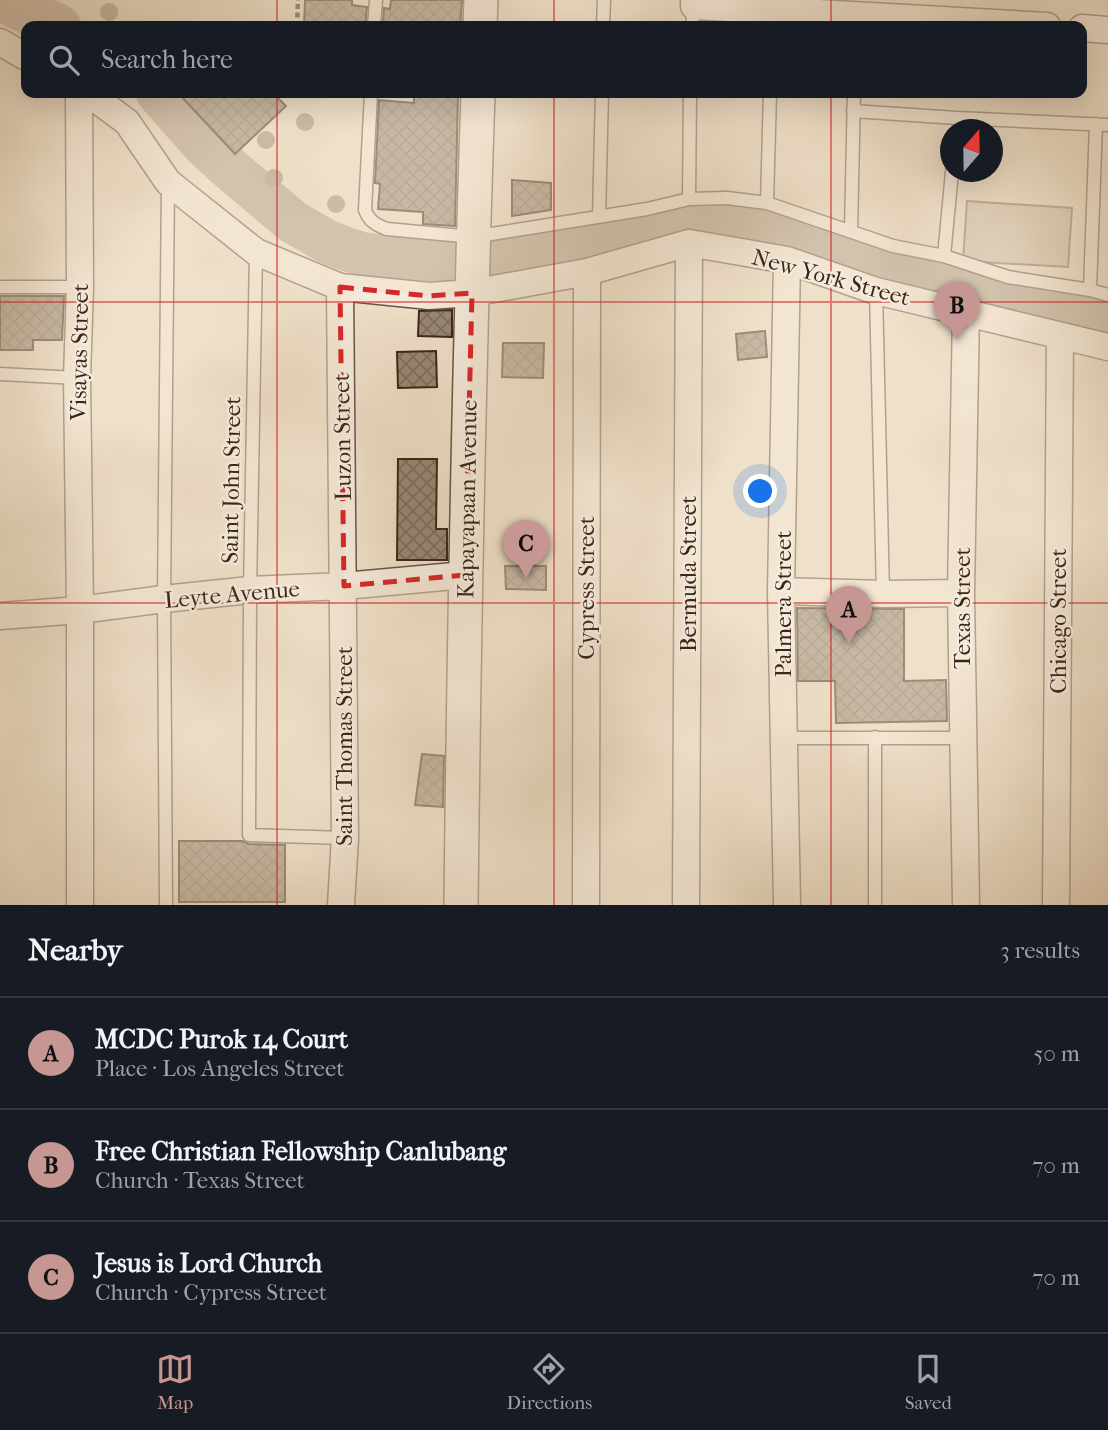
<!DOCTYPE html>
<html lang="en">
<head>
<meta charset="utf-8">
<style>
  :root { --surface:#171b24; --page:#242831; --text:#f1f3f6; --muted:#9ea1a6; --line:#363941; --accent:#c59692 }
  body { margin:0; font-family:"IM FELL French Canon",serif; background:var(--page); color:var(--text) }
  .compass { position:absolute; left:940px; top:119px; width:63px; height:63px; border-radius:50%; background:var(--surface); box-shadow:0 7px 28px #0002; rotate:20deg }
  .you { position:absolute; left:761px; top:492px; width:24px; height:24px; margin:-18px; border:5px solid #fff; border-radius:50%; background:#1a73e8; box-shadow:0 0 0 10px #1a73e833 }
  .badge { display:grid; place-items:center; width:46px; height:46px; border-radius:50%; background:var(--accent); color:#111; font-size:23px; font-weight:700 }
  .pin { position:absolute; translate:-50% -58px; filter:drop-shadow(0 2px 4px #0008) }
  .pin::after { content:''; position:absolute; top:37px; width:24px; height:21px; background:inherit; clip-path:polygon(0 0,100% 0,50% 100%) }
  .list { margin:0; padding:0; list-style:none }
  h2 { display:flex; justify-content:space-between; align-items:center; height:91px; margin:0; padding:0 28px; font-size:30px }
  h2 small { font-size:23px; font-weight:400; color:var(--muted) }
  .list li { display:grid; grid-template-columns:46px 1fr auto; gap:21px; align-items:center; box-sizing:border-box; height:112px; padding:0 28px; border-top:2px solid var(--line) }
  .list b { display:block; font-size:26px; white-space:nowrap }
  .list p { margin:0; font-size:23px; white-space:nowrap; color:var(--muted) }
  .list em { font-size:23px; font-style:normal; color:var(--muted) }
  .icon { flex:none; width:38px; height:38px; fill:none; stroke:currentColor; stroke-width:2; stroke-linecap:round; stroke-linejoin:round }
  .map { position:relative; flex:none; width:1108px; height:905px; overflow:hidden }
  .search { position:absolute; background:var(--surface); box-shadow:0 7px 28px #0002; left:21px; right:21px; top:21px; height:77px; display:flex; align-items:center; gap:18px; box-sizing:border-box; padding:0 24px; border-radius:14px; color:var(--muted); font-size:26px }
  .sheet { height:427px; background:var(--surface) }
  nav { display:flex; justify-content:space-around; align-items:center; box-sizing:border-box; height:98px; border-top:2px solid var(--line); background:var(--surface); font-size:19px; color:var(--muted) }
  nav a { display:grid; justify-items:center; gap:4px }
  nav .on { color:var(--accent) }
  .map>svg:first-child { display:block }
</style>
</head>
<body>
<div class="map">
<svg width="1108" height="905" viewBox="0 0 1108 905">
  <defs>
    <pattern id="forest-crowns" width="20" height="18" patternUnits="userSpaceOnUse" patternTransform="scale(1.75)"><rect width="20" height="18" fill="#d0c0ab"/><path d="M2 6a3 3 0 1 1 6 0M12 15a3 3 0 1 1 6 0" fill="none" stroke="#b3a593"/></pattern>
    <pattern id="building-cross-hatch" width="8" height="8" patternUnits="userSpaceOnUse" patternTransform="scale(1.75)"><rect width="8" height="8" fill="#988775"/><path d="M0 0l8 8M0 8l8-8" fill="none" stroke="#7d6e5f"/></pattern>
  </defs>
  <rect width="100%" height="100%" fill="#efe0c9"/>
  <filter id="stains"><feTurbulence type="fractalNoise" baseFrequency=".00286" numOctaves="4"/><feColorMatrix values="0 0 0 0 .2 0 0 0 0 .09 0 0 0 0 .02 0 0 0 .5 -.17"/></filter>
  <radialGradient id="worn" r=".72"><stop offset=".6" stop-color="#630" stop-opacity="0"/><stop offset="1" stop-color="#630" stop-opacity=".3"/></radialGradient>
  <path fill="url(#forest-crowns)" stroke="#857362" stroke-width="2" d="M0,0h26l57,26h-52l-31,-14z
    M146,93h25c11,14 21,29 34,42 12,13 28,24 41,36 38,33 78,69 129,79l83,-1v18c-34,0 -75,2 -108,-6 -61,-15 -108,-65 -155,-104 -18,-20 -29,-46 -49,-64z"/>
  <path fill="#d0c0ab" stroke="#857362" stroke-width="2" d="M967,201l105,7 -4,59 -105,-6z"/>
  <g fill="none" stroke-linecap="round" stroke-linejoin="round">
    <path stroke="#b1a18d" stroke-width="44" d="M1,0l58,26
      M158,93l44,50 27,25 64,54 35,20 18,7 16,5 16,2 43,3 53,1 52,-5 31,-4 68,-18 78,-12 85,10 71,26 249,59"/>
  </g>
  <path fill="url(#building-cross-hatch)" stroke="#3a2619" stroke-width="2" d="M305,0h47v5l15,2 -2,19h-61z
    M391,0h71l-2,26h-77l1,-18 6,1z
    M178,93h95l13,13 -51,48z
    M414,93h44l-3,133 -32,-2v-12l-45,-3 2,-25 -5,-1 4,-83 35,3z
    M512,180l39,3v27l-39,6z
    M0,296h64l-2,44h-29v10h-33z
    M452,310v27l-34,-1 1,-25z
    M765,331l2,26 -29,3 -2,-26z
    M503,343h41l-1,35 -41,-1z
    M436,351l1,36 -39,1 -1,-36z
    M398,459h39l-1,70h11v31h-50z
    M505,566h41v24l-40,-1z
    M797,608l107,1v72l42,-1 1,41 -111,2 -1,-42h-37z
    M422,754l22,2 -1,51 -28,-2z
    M179,841h63l7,3 36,1v57h-106z"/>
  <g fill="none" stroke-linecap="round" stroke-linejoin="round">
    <g stroke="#675445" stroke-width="15">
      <path id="service" d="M374,26l2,-26
        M603,26l1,-26
        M692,26l2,-20
        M371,93l-6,117c4,11 11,15 22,19l86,8 174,-28 42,-10 38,-1 40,5 126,43 51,10 64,21 82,13 18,5
        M853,111l104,7 151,7
        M689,199l1,-106
        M767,203l3,-110
        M599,217l3,-124
        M851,231l3,-138
        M256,252l-6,338 -1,245 96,3
        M944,256l8,-84
        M0,287h80
        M1090,290l6,-166
        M876,291l7,303
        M0,374l77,4
        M783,738h180
        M166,905l-2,-306 4,-417
        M875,905v-168"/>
    </g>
    <g stroke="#675445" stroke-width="29">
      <path id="minor" d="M694,0v6l353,20
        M1082,28l26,2
        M0,42l26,15
        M79,93l1,194 -3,91 3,232v295
        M88,93l39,29 41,60 88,70 84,35 89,9 43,-3 115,-21 102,-29 98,17 89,31 232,56
        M340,287l5,551 -4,67
        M781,591l102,3 78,-1
        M0,616l80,-6 84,-11 86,-9 94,-4 121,-11
        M586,905l1,-633
        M686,905l3,-662
        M787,905l-6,-314 6,-331
        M966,905l-5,-312 5,-281
        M1056,905l4,-569"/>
    </g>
    <g stroke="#675445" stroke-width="36">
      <path id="tertiary" d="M480,26l1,-26
        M461,905c3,-271 8,-542 17,-812"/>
    </g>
    <path stroke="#3a2619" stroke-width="4.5" stroke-dasharray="5 3.5" stroke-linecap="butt" d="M297,26l1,-26"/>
    <use href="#service" stroke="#f5ebdc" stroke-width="12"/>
    <use href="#minor" stroke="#f5ebdc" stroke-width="26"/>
    <use href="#tertiary" stroke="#f5ebdc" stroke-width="33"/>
  </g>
  <g fill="#a08f7d">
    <circle cx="109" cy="12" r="9"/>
    <circle cx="305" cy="122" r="9"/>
    <circle cx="266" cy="140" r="9"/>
    <circle cx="274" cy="178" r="9"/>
    <circle cx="336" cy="204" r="9"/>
  </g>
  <path d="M0 0H1108V905H0ZM340,287l89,9 43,-3 -7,282 -121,11z" fill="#efe0c9" fill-opacity=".55" fill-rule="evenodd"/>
  <path fill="none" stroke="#d62828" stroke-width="5" stroke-dasharray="14 9" stroke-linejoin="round" d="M340,287l89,9 43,-3 -7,282 -121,11z"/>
  <path fill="none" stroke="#d62828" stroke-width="2" stroke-opacity="0.55" d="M277,0v26M554,0v26M831,0v26M277,93v812M554,93v812M831,93v812M0,302h1108M0,603h1108"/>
  <g text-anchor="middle" stroke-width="5" stroke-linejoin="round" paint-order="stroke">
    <g font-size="23" fill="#3a2619" stroke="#f5ebdc">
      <text transform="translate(831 277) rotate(15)" y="8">New York Street</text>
      <text transform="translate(79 352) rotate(-89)" y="8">Visayas Street</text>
      <text transform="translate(342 437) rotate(-91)" y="8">Luzon Street</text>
      <text transform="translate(231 480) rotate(-89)" y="8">Saint John Street</text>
      <text transform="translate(467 499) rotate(-89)" y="8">Kapayapaan Avenue</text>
      <text transform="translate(688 574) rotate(-90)" y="8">Bermuda Street</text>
      <text transform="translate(586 588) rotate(-90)" y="8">Cypress Street</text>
      <text transform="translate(232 594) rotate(-5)" y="8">Leyte Avenue</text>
      <text transform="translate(783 604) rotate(-90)" y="8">Palmera Street</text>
      <text transform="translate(962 608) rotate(-90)" y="8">Texas Street</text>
      <text transform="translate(1058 621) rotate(-90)" y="8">Chicago Street</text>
      <text transform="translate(344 746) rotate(-90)" y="8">Saint Thomas Street</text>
    </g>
  </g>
  <rect width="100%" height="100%" filter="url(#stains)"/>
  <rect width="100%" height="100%" fill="url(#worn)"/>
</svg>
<svg class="compass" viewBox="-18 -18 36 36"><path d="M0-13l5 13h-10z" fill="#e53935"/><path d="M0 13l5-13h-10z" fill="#9ea1a6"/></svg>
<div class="you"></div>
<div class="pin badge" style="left:849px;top:644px">A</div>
<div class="pin badge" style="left:957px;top:340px">B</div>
<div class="pin badge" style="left:526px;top:578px">C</div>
<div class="search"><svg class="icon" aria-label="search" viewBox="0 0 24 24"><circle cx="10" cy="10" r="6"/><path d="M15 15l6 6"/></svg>Search here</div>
</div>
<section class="sheet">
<h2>Nearby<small>3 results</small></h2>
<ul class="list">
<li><span class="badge">A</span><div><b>MCDC Purok 14 Court</b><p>Place · Los Angeles Street</p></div><em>50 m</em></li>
<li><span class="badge">B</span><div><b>Free Christian Fellowship Canlubang</b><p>Church · Texas Street</p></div><em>70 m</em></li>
<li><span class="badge">C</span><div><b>Jesus is Lord Church</b><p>Church · Cypress Street</p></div><em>70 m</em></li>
</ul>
</section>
<nav>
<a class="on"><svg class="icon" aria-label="map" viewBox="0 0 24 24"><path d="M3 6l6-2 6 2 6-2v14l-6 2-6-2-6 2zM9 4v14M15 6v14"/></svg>Map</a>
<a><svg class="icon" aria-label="directions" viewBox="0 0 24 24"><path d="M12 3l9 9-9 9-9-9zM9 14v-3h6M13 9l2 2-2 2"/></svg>Directions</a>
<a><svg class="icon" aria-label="saved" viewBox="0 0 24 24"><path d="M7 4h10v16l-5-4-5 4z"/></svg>Saved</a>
</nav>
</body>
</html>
